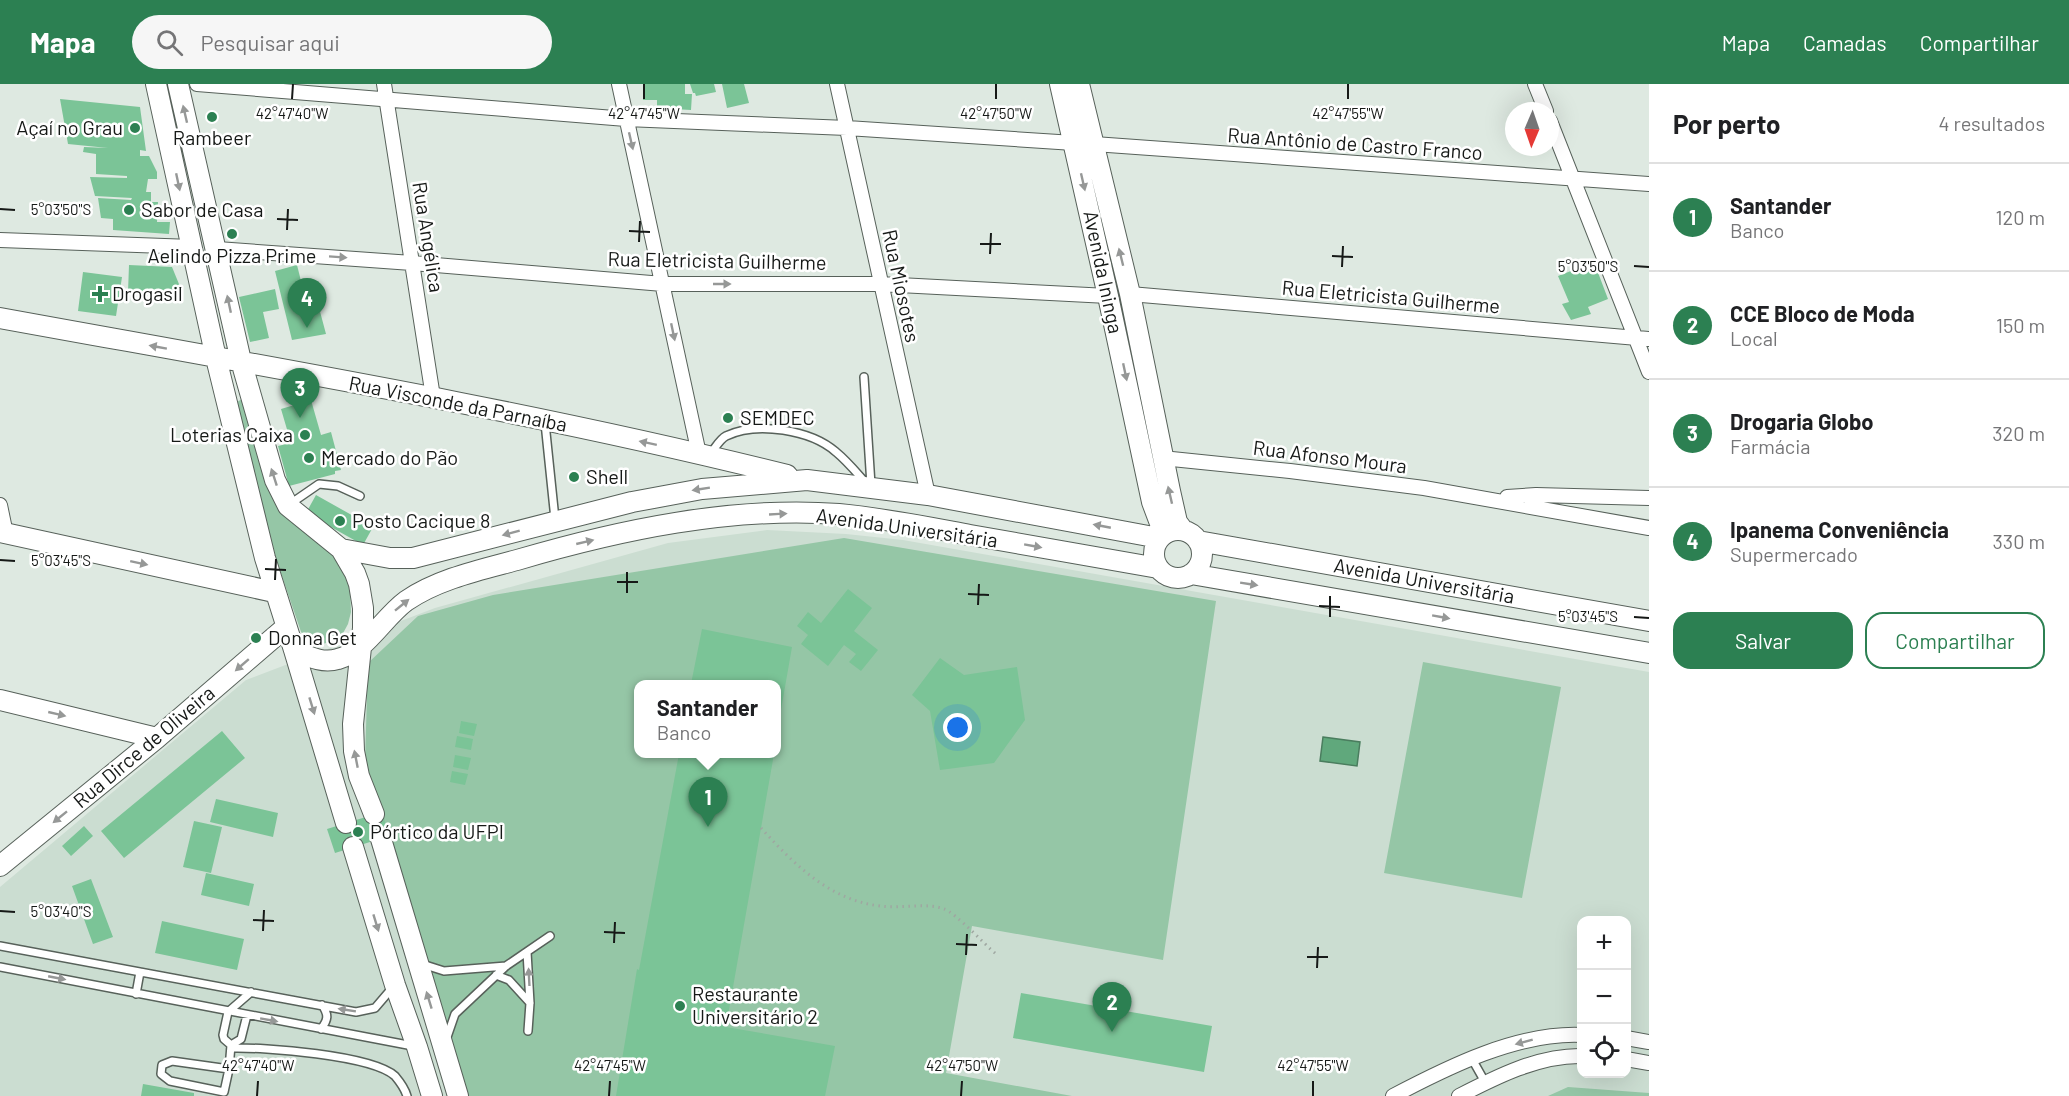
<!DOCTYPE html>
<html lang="pt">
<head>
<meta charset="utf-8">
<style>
  :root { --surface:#fff; --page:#f6f6f6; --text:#202124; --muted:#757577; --line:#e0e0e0; --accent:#2c8052 }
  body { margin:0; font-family:Barlow,sans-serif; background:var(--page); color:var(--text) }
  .controls { position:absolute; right:18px; bottom:18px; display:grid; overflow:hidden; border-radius:12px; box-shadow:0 6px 24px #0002 }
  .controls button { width:54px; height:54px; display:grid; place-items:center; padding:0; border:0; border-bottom:2px solid var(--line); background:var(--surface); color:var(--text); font:30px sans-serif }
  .compass { position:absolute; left:1505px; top:18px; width:54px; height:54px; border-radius:50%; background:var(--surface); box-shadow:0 6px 24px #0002; rotate:182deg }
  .you { position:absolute; left:958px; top:644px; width:21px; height:21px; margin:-15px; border:4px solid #fff; border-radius:50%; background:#1a73e8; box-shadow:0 0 0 9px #1a73e833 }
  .badge { display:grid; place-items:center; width:39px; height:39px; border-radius:50%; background:var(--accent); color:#fff; font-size:20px; font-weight:700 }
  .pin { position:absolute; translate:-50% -50px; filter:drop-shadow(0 2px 3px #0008) }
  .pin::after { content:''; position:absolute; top:32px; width:21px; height:18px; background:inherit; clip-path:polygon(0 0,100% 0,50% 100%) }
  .popup { position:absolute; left:634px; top:596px; width:147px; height:78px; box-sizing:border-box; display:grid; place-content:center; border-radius:12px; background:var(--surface); filter:drop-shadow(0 2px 4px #0005); font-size:20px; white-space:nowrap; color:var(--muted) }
  .popup b { font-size:22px; color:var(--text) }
  .popup::after { content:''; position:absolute; left:50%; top:100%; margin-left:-12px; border:12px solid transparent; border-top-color:var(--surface) }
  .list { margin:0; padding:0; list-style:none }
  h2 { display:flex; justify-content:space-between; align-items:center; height:78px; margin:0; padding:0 24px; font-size:26px }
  h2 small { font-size:20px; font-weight:400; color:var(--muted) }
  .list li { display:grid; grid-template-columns:39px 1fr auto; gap:18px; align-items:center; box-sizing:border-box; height:108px; padding:0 24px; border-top:2px solid var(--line) }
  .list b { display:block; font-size:22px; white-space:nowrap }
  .list p { margin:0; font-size:20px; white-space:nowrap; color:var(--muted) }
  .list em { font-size:20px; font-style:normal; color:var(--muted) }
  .actions { display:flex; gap:12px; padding:18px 24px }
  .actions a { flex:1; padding:14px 0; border:2px solid var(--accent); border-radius:18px; text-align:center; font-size:21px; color:var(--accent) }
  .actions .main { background:var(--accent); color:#fff }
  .icon { flex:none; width:33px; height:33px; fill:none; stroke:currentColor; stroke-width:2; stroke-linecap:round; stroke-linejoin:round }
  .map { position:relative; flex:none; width:1649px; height:1012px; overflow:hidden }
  header { display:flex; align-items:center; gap:36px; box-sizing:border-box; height:84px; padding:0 30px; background:var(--accent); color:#fff }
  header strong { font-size:28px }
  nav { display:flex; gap:33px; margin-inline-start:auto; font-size:21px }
  .search { width:420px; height:54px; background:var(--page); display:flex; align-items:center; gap:15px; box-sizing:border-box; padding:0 21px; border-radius:33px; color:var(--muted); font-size:22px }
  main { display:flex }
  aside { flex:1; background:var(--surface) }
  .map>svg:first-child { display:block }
</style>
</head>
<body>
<header>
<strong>Mapa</strong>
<div class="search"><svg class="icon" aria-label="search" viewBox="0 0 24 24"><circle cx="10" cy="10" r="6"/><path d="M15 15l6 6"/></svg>Pesquisar aqui</div>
<nav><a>Mapa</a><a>Camadas</a><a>Compartilhar</a></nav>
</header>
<main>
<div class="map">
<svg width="1649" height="1012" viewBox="0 0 1649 1012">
  <rect width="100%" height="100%" fill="#dee9e1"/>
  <path fill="#cbddd1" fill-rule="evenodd" d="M767,446l79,4 57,6 746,132v424h-1649v-209l246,-207 189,-72 233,-65zM639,600h138v70h-138zM1582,836h44v154h-44z"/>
  <path fill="#95c6a6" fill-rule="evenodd" d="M242,315l56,127 22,18 12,6 15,28 3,10 1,24 -3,12 -7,13 -6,4 -13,3 -12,-3 -9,-9 -34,-100 -30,-130z
    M844,454l372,63 -53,359 -191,-34 -26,147 126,23h-603l-13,-25 -91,-309 3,-99 50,-47 75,-21zM639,600h138v70h-138z
    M1423,578l138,25 -39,211 -138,-25z
    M1568,1003l81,6v3h-101z"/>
  <path fill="#60a87c" stroke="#4a7d5e" stroke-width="1.5" d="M1323,653l37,5 -3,24 -37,-5z"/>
  <path fill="#7bc497" d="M644,0h41v10h7l-1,16 -34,-2v-8h-14z
    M690,0h24l2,8 -20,4 -1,-3h-2z
    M722,0h22l5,19 -22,5z
    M60,15l80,8 6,44 -6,-1v6h9l8,16v7h-9l-2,13h5v10h7l-1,20h13l-1,12 -56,-4v-11l-12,-1 -3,-20 33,2 1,-2 -37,-2 -5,-19 37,1v-2l-31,-2v-20l-13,-2 1,-5 24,1 -40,-4z
    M1594,178l14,37 -20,8 3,7 -20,6 -9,-16 7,-2 -11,-26z
    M129,181l43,2 9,22 1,14 -54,-11z
    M297,181l9,36 3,-1 2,5 7,-1 8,30 -34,6 -17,-69z
    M83,188l39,5 -6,39 -38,-5z
    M275,205l4,20 -16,3 6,26 -19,4 -11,-45z
    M311,316l10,35 10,-3 10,38 -6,1v3l-46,12 -11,-40 13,-3 -10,-34z
    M316,411l57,32 -10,18 -57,-32z
    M848,505l24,19 -18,23 24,19 -17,21 -12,-9 7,-8 -12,-9 -16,21 -27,-22 7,-9 -11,-9 11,-14 13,11z
    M702,545l90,18 -14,80 -1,-43h-86z
    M940,574l24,17 53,-8 8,53 -31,43 -54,7 -10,-59 -18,-16z
    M461,637l16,3 -3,12 -15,-3z
    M222,647l23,27 -121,100 -23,-27z
    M457,652l16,3 -2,11 -16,-3z
    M679,670h95l-48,273 109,19 -10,50h-209l21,-127 2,1z
    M455,671l16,3 -3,12 -15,-3z
    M452,687l16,3 -3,11 -15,-3z
    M216,715l62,14 -5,24 -63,-15z
    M382,728l7,24 -54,17 -8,-24z
    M194,737l28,6 -11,46 -28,-6z
    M84,742l9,10 -22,20 -9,-10z
    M206,789l48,11 -5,22 -48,-11z
    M91,795l22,58 -20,7 -21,-58z
    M162,837l82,18 -7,31 -82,-17z
    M1021,909l191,33 -8,46 -191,-34z
    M143,1000l51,9v3h-53z"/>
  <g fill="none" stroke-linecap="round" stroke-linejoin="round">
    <g stroke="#57615a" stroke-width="10">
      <path id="lane" d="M864,293l7,108
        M545,339l10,96
        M711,369c4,-5 9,-14 15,-17 31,-15 85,-6 110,16 11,9 20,20 29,30
        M290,420l29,-20 19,2 22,10
        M0,862l356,66 19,-4 18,-21
        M527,868l3,51 -2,28
        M422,880l22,7 62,-5
        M0,883l413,79
        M496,891l13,5 21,23
        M136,910l4,-22
        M321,945c7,-9 8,-14 1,-24
        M447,953l8,-23 51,-48 44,-30
        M231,961l-7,-6 -1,-4 5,-23 23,-20
        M231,961l10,-6 6,-24
        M231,964c32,-1 141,7 164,28 5,6 10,13 12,20
        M1472,975l13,23
        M229,985l-57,-8 -10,4 -1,9 9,7 54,11 5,-23 2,-24"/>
    </g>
    <g stroke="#57615a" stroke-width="16">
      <path id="street" d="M197,0l429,35 221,9 227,15
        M384,0l49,313
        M619,0l80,370
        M837,0l91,411
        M1535,0l11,27
        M1550,37l99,251
        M1094,60l555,40
        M0,156l192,7
        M217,165l195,14 251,21h217l228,12
        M1130,210l519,45
        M1162,374l128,13 134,17 225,40
        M1507,413l29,-2 113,3
        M0,421l6,29
        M1626,954l23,4
        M1626,975l23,4
        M1393,1012c55,-29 125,-64 189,-61
        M1459,1012c37,-19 80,-41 123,-40"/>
    </g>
    <g stroke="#57615a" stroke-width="22">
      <path id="secondary" d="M156,0l60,274 49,200 29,92 52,173
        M178,0l63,277 34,119 13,26 53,43 14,24 4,11 4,24v20l-10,96 1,27 5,25 15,38
        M1060,0l48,212 44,206 12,32
        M1079,0l51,210 40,197 7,31 6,8
        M0,234c263,48 527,92 787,157
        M1154 470a24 24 0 1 1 48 0a24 24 0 1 1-48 0Z
        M0,448l274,60
        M1198,457l451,80
        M341,465l49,9h23l219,-56 70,-13 105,-9 121,15 231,43
        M1191,490l458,79
        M294,566c14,6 28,14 44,9 27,-7 45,-41 68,-58 32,-22 74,-31 111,-41 102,-30 215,-54 322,-46 44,4 88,13 131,21 63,11 125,22 188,33
        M0,616l157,38
        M381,755l77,257
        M353,763l42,138 22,62 15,49
        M0,782l157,-128 129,-111"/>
    </g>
    <path stroke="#9fa7a1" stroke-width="3" stroke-dasharray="1.5 4.5" stroke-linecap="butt" d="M761,744c33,36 68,72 119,78 21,3 46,-4 64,3 12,4 40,35 52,45"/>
    <use href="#lane" stroke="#fff" stroke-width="7"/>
    <use href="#street" stroke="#fff" stroke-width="14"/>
    <use href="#secondary" stroke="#fff" stroke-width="20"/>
  </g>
  <defs><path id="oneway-solid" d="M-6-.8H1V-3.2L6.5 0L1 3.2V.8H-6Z" transform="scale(1.5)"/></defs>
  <g fill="#969897">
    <use href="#oneway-solid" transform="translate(185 30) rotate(-103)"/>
    <use href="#oneway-solid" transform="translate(631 57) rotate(77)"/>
    <use href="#oneway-solid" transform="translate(178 98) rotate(78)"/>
    <use href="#oneway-solid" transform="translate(1083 98) rotate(77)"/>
    <use href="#oneway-solid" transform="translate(338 173) rotate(4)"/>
    <use href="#oneway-solid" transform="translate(1121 173) rotate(-104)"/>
    <use href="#oneway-solid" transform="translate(722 200)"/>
    <use href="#oneway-solid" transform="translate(229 220) rotate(-102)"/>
    <use href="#oneway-solid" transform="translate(673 248) rotate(78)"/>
    <use href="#oneway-solid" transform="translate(158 263) rotate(-170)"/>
    <use href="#oneway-solid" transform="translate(1125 288) rotate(78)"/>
    <use href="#oneway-solid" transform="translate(648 359) rotate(-168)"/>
    <use href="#oneway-solid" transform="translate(274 393) rotate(-108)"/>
    <use href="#oneway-solid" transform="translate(701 405) rotate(171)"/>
    <use href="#oneway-solid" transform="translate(1170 411) rotate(-103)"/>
    <use href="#oneway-solid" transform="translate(778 430) rotate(-3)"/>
    <use href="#oneway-solid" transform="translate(1102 442) rotate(-169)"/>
    <use href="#oneway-solid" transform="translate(511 449) rotate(165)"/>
    <use href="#oneway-solid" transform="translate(585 458) rotate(-13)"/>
    <use href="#oneway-solid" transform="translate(1033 462) rotate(10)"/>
    <use href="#oneway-solid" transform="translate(139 479) rotate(12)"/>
    <use href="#oneway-solid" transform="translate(1249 500) rotate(9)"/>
    <use href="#oneway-solid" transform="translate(402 521) rotate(-39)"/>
    <use href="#oneway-solid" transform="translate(1441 533) rotate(10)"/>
    <use href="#oneway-solid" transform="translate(242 581) rotate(139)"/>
    <use href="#oneway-solid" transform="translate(312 622) rotate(73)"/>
    <use href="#oneway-solid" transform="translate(57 630) rotate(13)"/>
    <use href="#oneway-solid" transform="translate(356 675) rotate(-101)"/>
    <use href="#oneway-solid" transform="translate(60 733) rotate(141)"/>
    <use href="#oneway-solid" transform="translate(376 839) rotate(73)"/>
    <use href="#oneway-solid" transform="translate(529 893) rotate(-93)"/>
    <use href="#oneway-solid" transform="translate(57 894) rotate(11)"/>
    <use href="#oneway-solid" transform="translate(429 916) rotate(-107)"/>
    <use href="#oneway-solid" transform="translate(347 926) rotate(-171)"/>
    <use href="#oneway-solid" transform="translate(269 936) rotate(10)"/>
    <use href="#oneway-solid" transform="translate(1524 958) rotate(165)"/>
  </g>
  <path fill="none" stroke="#161917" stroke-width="2" d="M292,15l1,-15M644,15v-15M996,15v-15M1348,15v-15M0,125l15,1M277,135l21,1M287,146l1,-21M629,147l21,1M639,158l1,-21M980,160h21M990,170l1,-21M1332,172l21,1M1634,182l15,1M1342,183l1,-21M0,476l15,1M265,485l21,1M275,496l1,-21M617,498h21M627,509v-21M968,510l21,1M978,521l1,-21M1319,522l21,1M1330,533v-21M1634,533l15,1M0,827l15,1M253,836l21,1M263,847l1,-21M604,848l21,1M614,859l1,-21M956,860l21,1M966,871l1,-21M1307,873h21M1317,884l1,-21M257,1012l1,-15M609,1012l1,-15M961,1012l1,-15M1313,1012v-15"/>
  <g fill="#2c8052" stroke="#fff" stroke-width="2">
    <circle cx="212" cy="33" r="6"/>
    <circle cx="135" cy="44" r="6"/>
    <circle cx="129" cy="126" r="6"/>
    <circle cx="232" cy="150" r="6"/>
    <path d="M97 201h6v6h6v6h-6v6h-6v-6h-6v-6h6z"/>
    <circle cx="728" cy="334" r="6"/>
    <circle cx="305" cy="351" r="6"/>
    <circle cx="309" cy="374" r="6"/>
    <circle cx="574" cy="393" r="6"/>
    <circle cx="340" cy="437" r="6"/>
    <circle cx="256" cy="554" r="6"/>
    <circle cx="358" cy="748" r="6"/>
    <circle cx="680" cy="922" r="6"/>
  </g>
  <g text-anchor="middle" stroke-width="5" stroke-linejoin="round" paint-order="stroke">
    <g font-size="20" fill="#161917" stroke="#fff" text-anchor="start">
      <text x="123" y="51" text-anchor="end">Açaí no Grau</text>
      <text x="212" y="61" text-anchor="middle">Rambeer</text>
      <text x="141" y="133">Sabor de Casa</text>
      <text x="232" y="179" text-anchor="middle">Aelindo Pizza Prime</text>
      <text x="112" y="217">Drogasil</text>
      <text x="740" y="341">SEMDEC</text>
      <text x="293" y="358" text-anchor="end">Loterias Caixa</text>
      <text x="321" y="381">Mercado do Pão</text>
      <text x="586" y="400">Shell</text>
      <text x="352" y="444">Posto Cacique 8</text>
      <text x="268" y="561">Donna Get</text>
      <text x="370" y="755">Pórtico da UFPI</text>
      <text x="692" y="917">Restaurante<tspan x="692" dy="23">Universitário 2</tspan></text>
    </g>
    <g font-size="20" fill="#161917" stroke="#fff">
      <text transform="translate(1355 60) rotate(4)" y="7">Rua Antônio de Castro Franco</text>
      <text transform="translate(428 153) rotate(81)" y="7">Rua Angélica</text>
      <text transform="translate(717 177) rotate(1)" y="7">Rua Eletricista Guilherme</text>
      <text transform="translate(1103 188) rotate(78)" y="7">Avenida Ininga</text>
      <text transform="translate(901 202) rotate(78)" y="7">Rua Miosotes</text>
      <text transform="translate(1391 213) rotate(5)" y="7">Rua Eletricista Guilherme</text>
      <text transform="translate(458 320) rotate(11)" y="7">Rua Visconde da Parnaíba</text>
      <text transform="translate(1330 373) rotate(7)" y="7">Rua Afonso Moura</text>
      <text transform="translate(907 444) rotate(8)" y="7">Avenida Universitária</text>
      <text transform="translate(1424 497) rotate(10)" y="7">Avenida Universitária</text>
      <text transform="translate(144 663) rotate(-40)" y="7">Rua Dirce de Oliveira</text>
    </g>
  </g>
  <g font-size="15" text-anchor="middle" fill="#161917" stroke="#fff" stroke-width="5" stroke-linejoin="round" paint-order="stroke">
    <text x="292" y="35">42°47'40"W</text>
    <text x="644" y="35">42°47'45"W</text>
    <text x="996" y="35">42°47'50"W</text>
    <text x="1348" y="35">42°47'55"W</text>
    <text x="61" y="131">5°03'50"S</text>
    <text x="1588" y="188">5°03'50"S</text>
    <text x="61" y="482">5°03'45"S</text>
    <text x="1588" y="538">5°03'45"S</text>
    <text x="61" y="833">5°03'40"S</text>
    <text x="258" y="987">42°47'40"W</text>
    <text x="610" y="987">42°47'45"W</text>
    <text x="962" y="987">42°47'50"W</text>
    <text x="1313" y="987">42°47'55"W</text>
  </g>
</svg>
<div class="controls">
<button>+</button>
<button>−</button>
<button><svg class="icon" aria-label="locate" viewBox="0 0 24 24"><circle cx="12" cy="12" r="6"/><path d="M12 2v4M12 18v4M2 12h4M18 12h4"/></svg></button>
</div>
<svg class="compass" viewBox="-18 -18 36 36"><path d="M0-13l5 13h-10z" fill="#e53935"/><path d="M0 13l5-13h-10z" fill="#757577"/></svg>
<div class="you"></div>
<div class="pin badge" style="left:708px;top:743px">1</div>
<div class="popup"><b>Santander</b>Banco</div>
<div class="pin badge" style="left:1112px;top:948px">2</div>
<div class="pin badge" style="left:300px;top:334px">3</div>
<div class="pin badge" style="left:307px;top:244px">4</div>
</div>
<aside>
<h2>Por perto<small>4 resultados</small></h2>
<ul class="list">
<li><span class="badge">1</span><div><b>Santander</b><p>Banco</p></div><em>120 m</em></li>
<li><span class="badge">2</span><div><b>CCE Bloco de Moda</b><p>Local</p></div><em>150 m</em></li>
<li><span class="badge">3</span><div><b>Drogaria Globo</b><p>Farmácia</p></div><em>320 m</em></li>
<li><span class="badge">4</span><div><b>Ipanema Conveniência</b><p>Supermercado</p></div><em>330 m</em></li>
</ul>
<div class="actions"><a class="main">Salvar</a><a>Compartilhar</a></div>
</aside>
</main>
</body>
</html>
